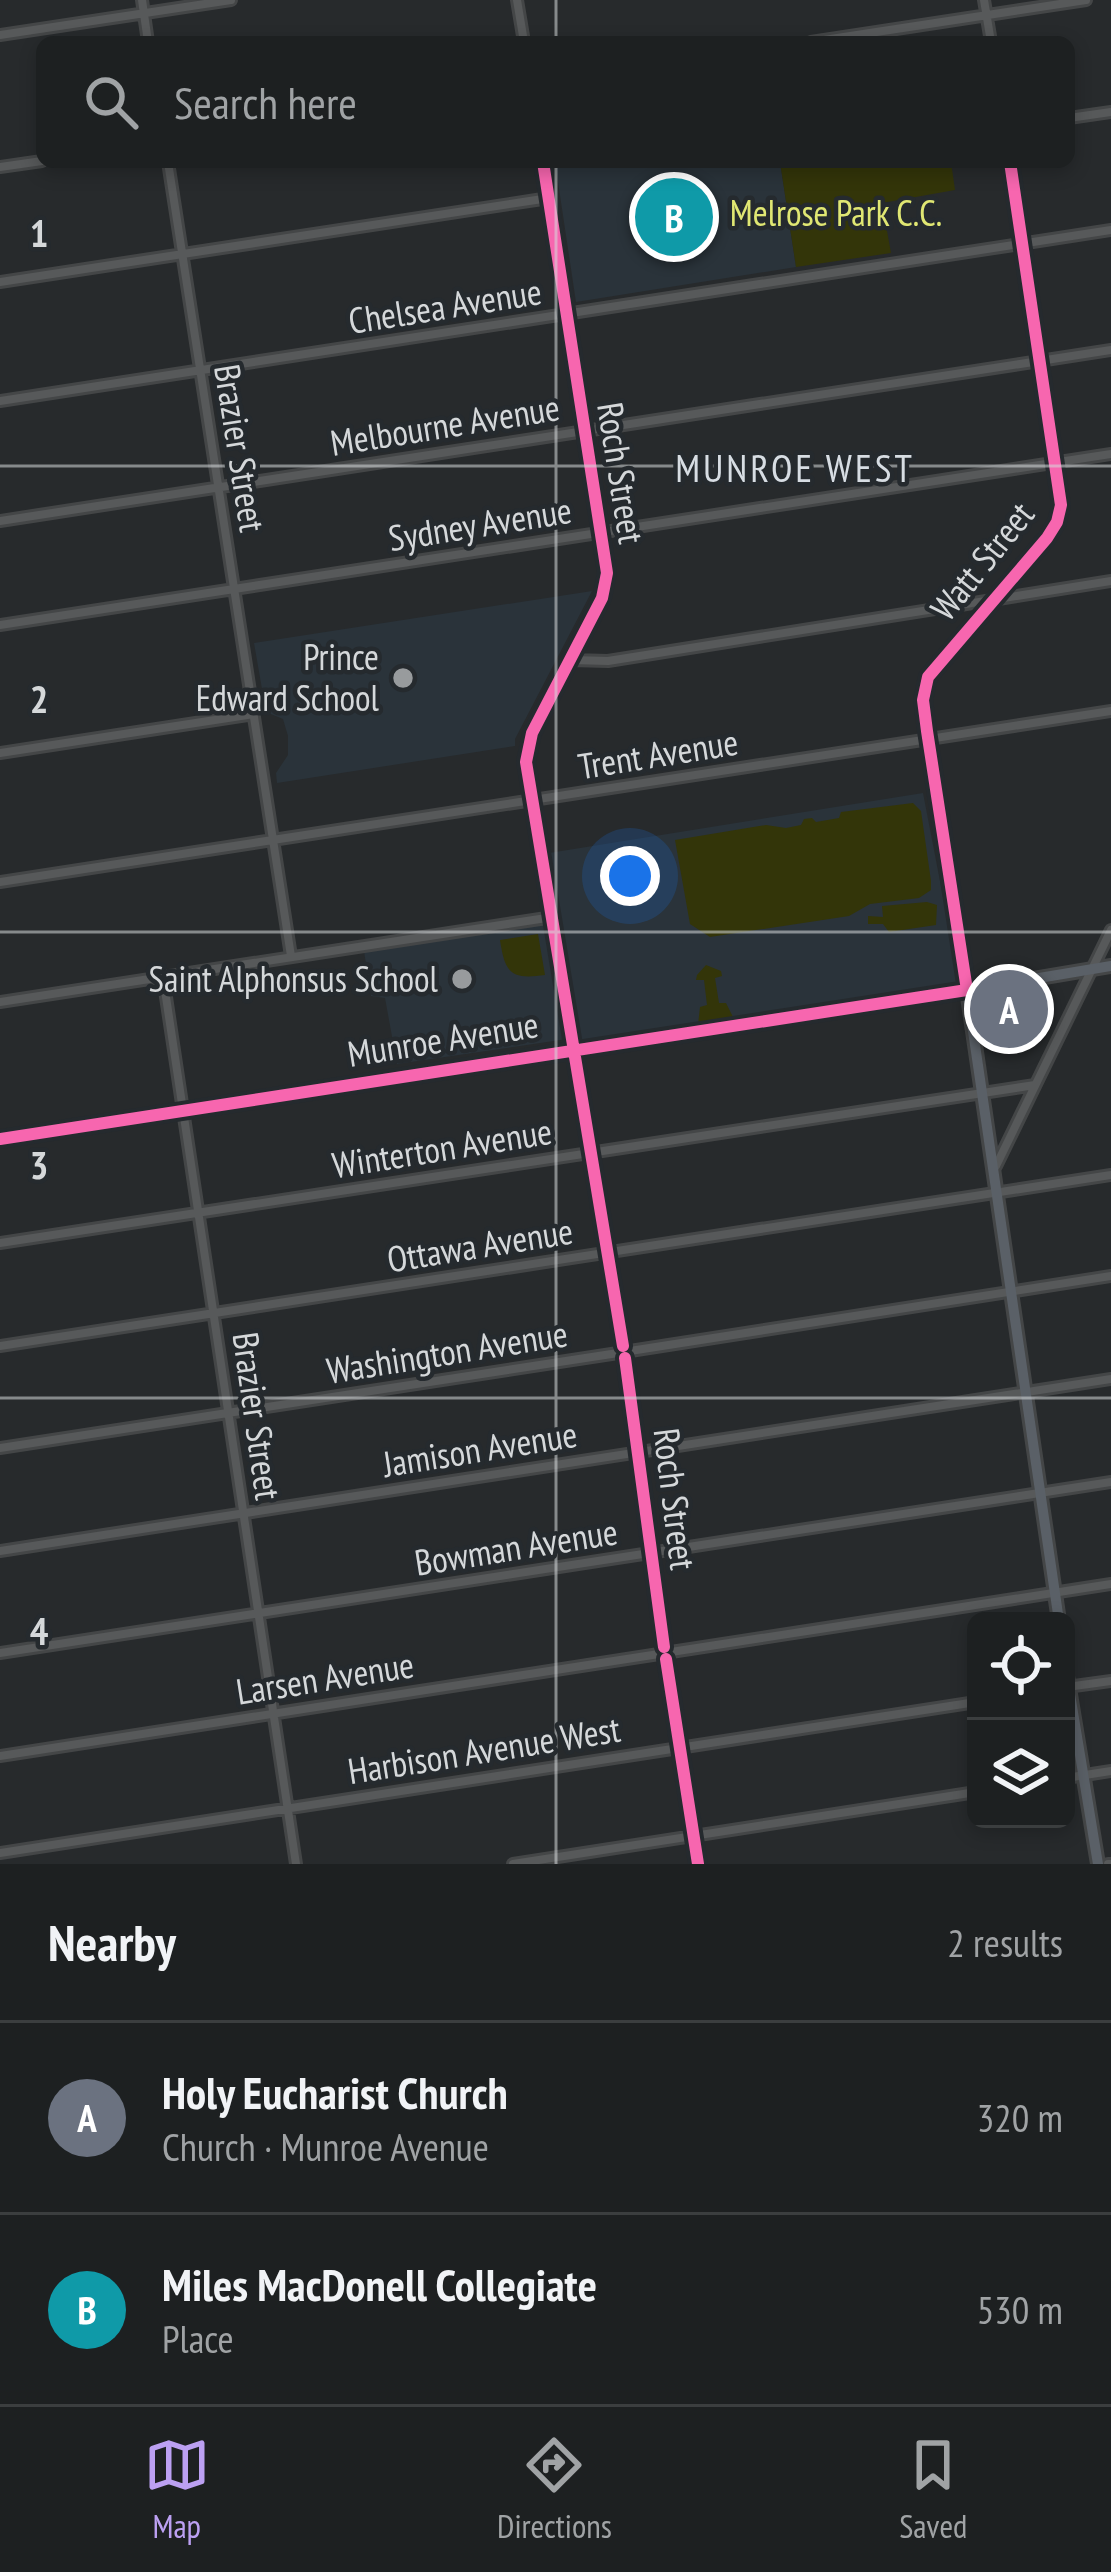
<!DOCTYPE html>
<html lang="en">
<head>
<meta charset="utf-8">
<style>
  :root { --surface:#1d2021; --page:#2a2d2e; --text:#f1f3f6; --muted:#a0a3a5; --line:#3b3e3f; --accent:#bca0f2 }
  body { margin:0; font-family:"PT Sans Narrow",sans-serif; background:var(--page); color:var(--text) }
  .controls { position:absolute; right:36px; bottom:36px; display:grid; overflow:hidden; border-radius:18px; box-shadow:0 6px 18px #0003 }
  .controls button { width:108px; height:108px; display:grid; place-items:center; padding:0; border:0; border-bottom:3px solid var(--line); background:var(--surface); color:var(--text); font:60px sans-serif }
  .you { position:absolute; left:630px; top:876px; width:42px; height:42px; margin:-30px; border:9px solid #fff; border-radius:50%; background:#1a73e8; box-shadow:0 0 0 18px #1a73e833 }
  .badge { display:grid; place-items:center; width:78px; height:78px; border-radius:50%; background:var(--accent); color:#fff; font-size:39px; font-weight:700 }
  .pin { position:absolute; translate:-50% -50%; border:6px solid #fff; box-shadow:0 3px 12px #0006 }
  .list { margin:0; padding:0; list-style:none }
  h2 { display:flex; justify-content:space-between; align-items:center; height:156px; margin:0; padding:0 48px; font-size:51px }
  h2 small { font-size:39px; font-weight:400; color:var(--muted) }
  .list li { display:grid; grid-template-columns:78px 1fr auto; gap:36px; align-items:center; box-sizing:border-box; height:192px; padding:0 48px; border-top:3px solid var(--line) }
  .list b { display:block; font-size:45px; white-space:nowrap }
  .list p { margin:0; font-size:39px; white-space:nowrap; color:var(--muted) }
  .list em { font-size:39px; font-style:normal; color:var(--muted) }
  .icon { flex:none; width:66px; height:66px; fill:none; stroke:currentColor; stroke-width:2; stroke-linecap:round; stroke-linejoin:round }
  .map { position:relative; flex:none; width:1111px; height:1864px; overflow:hidden }
  .search { position:absolute; background:var(--surface); box-shadow:0 6px 18px #0003; left:36px; right:36px; top:36px; height:132px; display:flex; align-items:center; gap:30px; box-sizing:border-box; padding:0 42px; border-radius:18px; color:var(--muted); font-size:45px }
  .sheet { height:540px; background:var(--surface) }
  nav { display:flex; justify-content:space-around; align-items:center; box-sizing:border-box; height:168px; border-top:3px solid var(--line); background:var(--surface); font-size:33px; color:var(--muted) }
  nav a { display:grid; justify-items:center; gap:6px }
  nav .on { color:var(--accent) }
  .map>svg:first-child { display:block }
</style>
</head>
<body>
<div class="map">
<svg width="1111" height="1864" viewBox="0 0 1111 1864">
  <rect width="100%" height="100%" fill="#272a2c"/>
  <path fill="#2a333a" d="M555,162h225l16,105 -220,35z
    M592,591l-77,148v7l-238,37 -1,-10 12,-18v-19l-5,-17 -17,-7 -12,-69z
    M923,793l37,192 -378,60 -33,-192z
    M545,923l22,116 -170,25 -12,-66 -14,-2 -7,-45z"/>
  <path fill="#333509" d="M780,162h171l4,28 -73,13 9,50 -95,14z
    M913,803l8,8 10,70v9l-12,8 -49,6 -21,12 -139,21 -20,-13 -15,-84 91,-15 20,3 15,-3 3,-6 8,-1 4,4 23,-4 2,-6z
    M927,902l10,3 -1,20 -47,7 -6,-8h-15v-8l15,1 -1,-11z
    M538,934l7,41c-34,5 -40,-2 -45,-35z
    M706,965l15,6 1,5 -7,2 4,25h7l8,16 -36,6 2,-18 7,-2 -3,-25h-8l1,-5z"/>
  <g fill="none" stroke-linecap="round" stroke-linejoin="round">
    <g stroke="#444647" stroke-width="14">
      <path id="minor" d="M142,0l6,42
        M517,0l7,42
        M984,0l7,42
        M0,35l231,-35
        M811,42l275,-42
        M1069,118l42,-6
        M168,162l123,794
        M543,162l64,411 -5,25 -70,135 -6,29 97,584
        M0,167l42,-6
        M0,282l549,-84
        M0,401l1111,-171
        M0,521l1111,-171
        M0,625l1111,-171
        M572,660l36,1 503,-80
        M0,753l254,-39
        M0,882l1111,-171
        M163,977l133,887
        M0,1002l553,-85
        M0,1139l967,-149 -40,-259 -4,-31 5,-23 119,-139 10,-16 4,-17 -51,-343
        M996,1166l115,-236
        M0,1243l1035,-158
        M0,1346l1111,-171
        M630,1351l481,-75
        M625,1358l39,289
        M0,1448l618,-95
        M0,1551l1111,-172
        M671,1652l440,-68
        M0,1653l1111,-171
        M666,1659l32,205
        M1067,1687l44,-6
        M0,1756l659,-102
        M1066,1778l45,-7
        M0,1853l976,-151
        M513,1864l463,-72
        M1108,1864h3"/>
    </g>
    <g stroke="#444647" stroke-width="16">
      <path id="major" d="M1059,1621l-92,-631 144,-24
        M1066,1670l32,194"/>
    </g>
    <use href="#minor" stroke="#57595a" stroke-width="8"/>
    <use href="#major" stroke="#5a6067" stroke-width="10"/>
    <g stroke="#252a2e" stroke-width="20">
      <path id="cycleway" d="M543,162l64,411 -5,25 -70,135 -6,29 97,584
        M0,1139l967,-149 -40,-259 -4,-31 5,-23 119,-139 10,-16 4,-17 -51,-343
        M625,1358l39,289
        M666,1659l32,205"/>
    </g>
    <use href="#cycleway" stroke="#f766af" stroke-width="12"/>
  </g>
  <path fill="none" stroke="#d5d8da" stroke-width="3" stroke-opacity="0.55" d="M556,0v42M556,162v1702M0,466h1111M0,932h1111M0,1398h1111"/>
  <g fill="#989b9d" stroke="#252a2e" stroke-width="4.5">
    <circle cx="403" cy="678" r="12"/>
    <circle cx="462" cy="979" r="12"/>
  </g>
  <g text-anchor="middle" stroke-width="9" stroke-linejoin="round" paint-order="stroke">
    <g font-size="36" fill="#e0e773" stroke="#252a2e">
      <text x="836" y="226">Melrose Park C.C.</text>
    </g>
    <g font-size="36" fill="#d5d8da" stroke="#252a2e">
      <text transform="translate(445 306) rotate(-9)" y="13">Chelsea Avenue</text>
      <text transform="translate(445 425) rotate(-9)" y="13">Melbourne Avenue</text>
      <text transform="translate(240 448) rotate(81)" y="13">Brazier Street</text>
      <text transform="translate(621 473) rotate(81)" y="13">Roch Street</text>
      <text transform="translate(480 524) rotate(-9)" y="13">Sydney Avenue</text>
      <text transform="translate(982 561) rotate(-51)" y="13">Watt Street</text>
      <text transform="translate(658 754) rotate(-9)" y="13">Trent Avenue</text>
      <text transform="translate(443 1039) rotate(-9)" y="13">Munroe Avenue</text>
      <text transform="translate(442 1148) rotate(-9)" y="13">Winterton Avenue</text>
      <text transform="translate(480 1245) rotate(-9)" y="13">Ottawa Avenue</text>
      <text transform="translate(447 1352) rotate(-9)" y="13">Washington Avenue</text>
      <text transform="translate(257 1416) rotate(82)" y="13">Brazier Street</text>
      <text transform="translate(480 1449) rotate(-9)" y="13">Jamison Avenue</text>
      <text transform="translate(675 1499) rotate(83)" y="13">Roch Street</text>
      <text transform="translate(516 1547) rotate(-9)" y="13">Bowman Avenue</text>
      <text transform="translate(325 1678) rotate(-9)" y="13">Larsen Avenue</text>
      <text transform="translate(484 1750) rotate(-9)" y="13">Harbison Avenue West</text>
    </g>
    <g font-size="36" fill="#d5d8da" stroke="#252a2e" text-anchor="end">
      <text x="379" y="670">Prince<tspan x="379" dy="41">Edward School</tspan></text>
      <text x="438" y="992">Saint Alphonsus School</text>
    </g>
    <g font-size="39" letter-spacing="3" fill="#d7dde3" stroke="#252a2e">
      <text x="795" y="482">MUNROE WEST</text>
    </g>
  </g>
  <g font-size="39" text-anchor="middle" font-weight="bold" fill="#d5d8da" stroke="#252a2e" stroke-width="9" stroke-linejoin="round" paint-order="stroke">
    <text x="39" y="247">1</text>
    <text x="39" y="713">2</text>
    <text x="39" y="1179">3</text>
    <text x="39" y="1645">4</text>
  </g>
</svg>
<div class="controls">
<button><svg class="icon" aria-label="locate" viewBox="0 0 24 24"><circle cx="12" cy="12" r="6"/><path d="M12 2v4M12 18v4M2 12h4M18 12h4"/></svg></button>
<button><svg class="icon" aria-label="layers" viewBox="0 0 24 24"><path d="M12 4l9 5-9 5-9-5zM3 14l9 5 9-5"/></svg></button>
</div>
<div class="you"></div>
<div class="pin badge" style="left:1009px;top:1009px;background:#6b7280">A</div>
<div class="pin badge" style="left:674px;top:217px;background:#0f9aa8">B</div>
<div class="search"><svg class="icon" aria-label="search" viewBox="0 0 24 24"><circle cx="10" cy="10" r="6"/><path d="M15 15l6 6"/></svg>Search here</div>
</div>
<section class="sheet">
<h2>Nearby<small>2 results</small></h2>
<ul class="list">
<li><span class="badge" style="background:#6b7280">A</span><div><b>Holy Eucharist Church</b><p>Church · Munroe Avenue</p></div><em>320 m</em></li>
<li><span class="badge" style="background:#0f9aa8">B</span><div><b>Miles MacDonell Collegiate</b><p>Place</p></div><em>530 m</em></li>
</ul>
</section>
<nav>
<a class="on"><svg class="icon" aria-label="map" viewBox="0 0 24 24"><path d="M3 6l6-2 6 2 6-2v14l-6 2-6-2-6 2zM9 4v14M15 6v14"/></svg>Map</a>
<a><svg class="icon" aria-label="directions" viewBox="0 0 24 24"><path d="M12 3l9 9-9 9-9-9zM9 14v-3h6M13 9l2 2-2 2"/></svg>Directions</a>
<a><svg class="icon" aria-label="saved" viewBox="0 0 24 24"><path d="M7 4h10v16l-5-4-5 4z"/></svg>Saved</a>
</nav>
</body>
</html>
